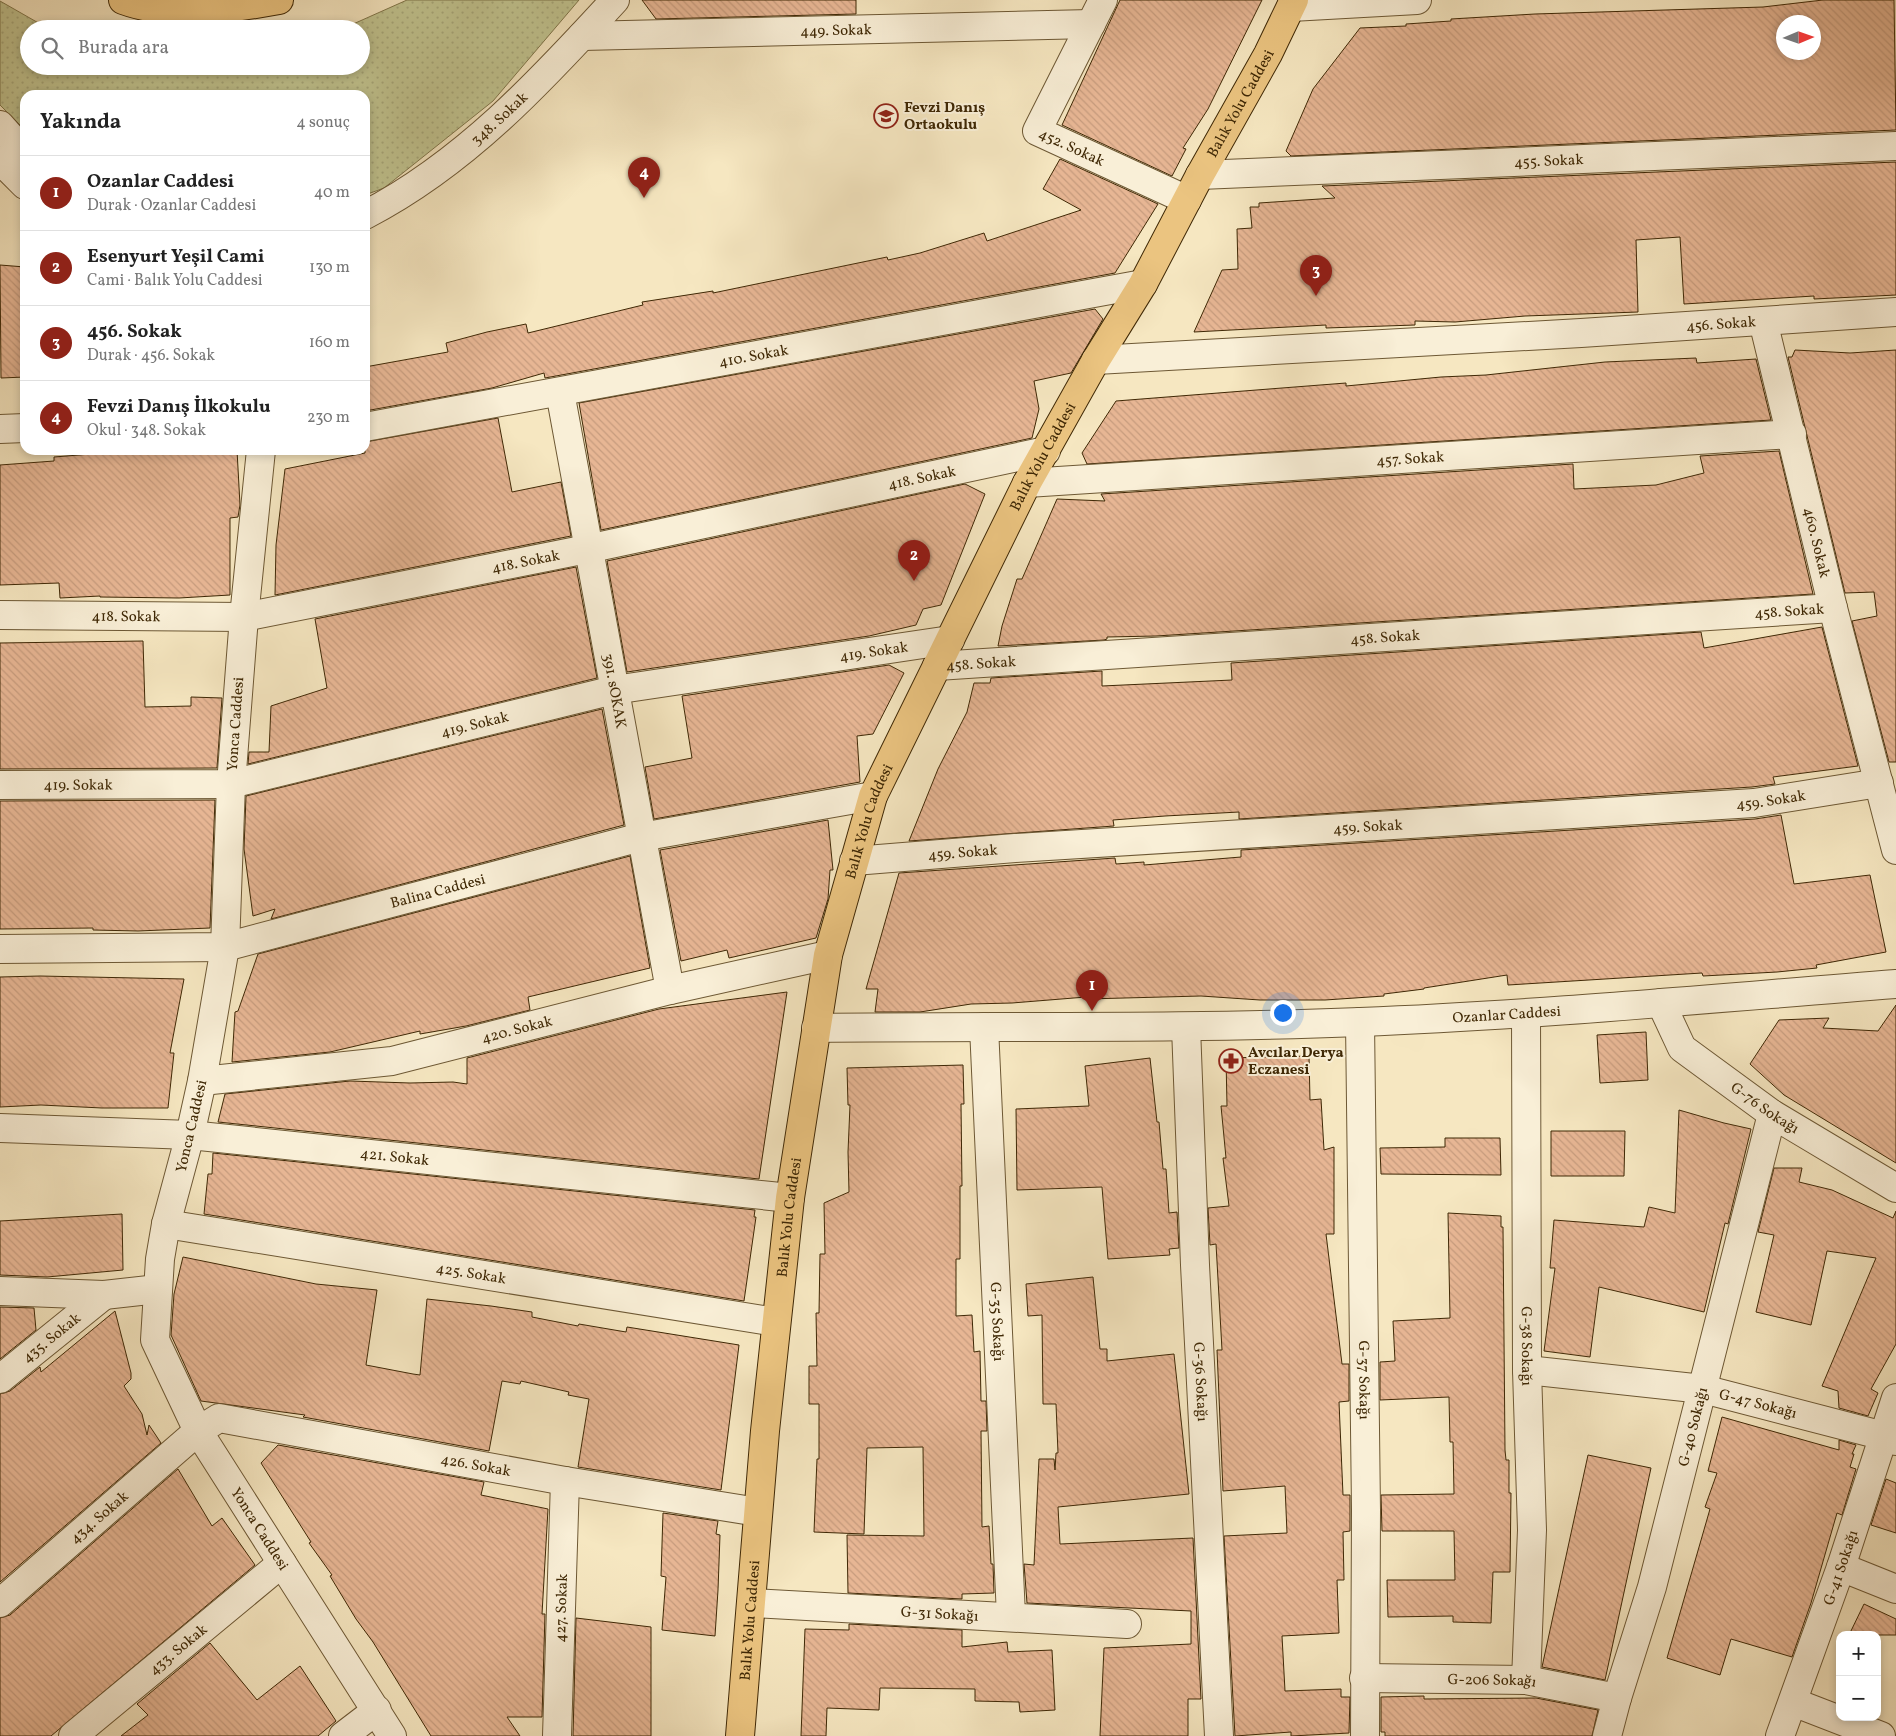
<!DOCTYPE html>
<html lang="tr">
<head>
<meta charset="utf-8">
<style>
  :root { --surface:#fff; --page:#f6f6f6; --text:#222; --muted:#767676; --line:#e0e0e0; --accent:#8f2418 }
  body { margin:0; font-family:Vollkorn,serif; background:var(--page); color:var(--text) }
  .controls { position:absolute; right:15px; bottom:15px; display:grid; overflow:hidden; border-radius:10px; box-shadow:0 2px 8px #0003 }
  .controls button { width:45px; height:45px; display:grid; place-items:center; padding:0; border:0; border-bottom:1px solid var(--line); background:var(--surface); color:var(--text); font:25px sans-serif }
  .compass { position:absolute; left:1776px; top:15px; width:45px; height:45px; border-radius:50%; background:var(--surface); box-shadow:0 2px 8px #0003; rotate:88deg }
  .you { position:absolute; left:1282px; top:1012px; width:18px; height:18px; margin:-12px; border:4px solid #fff; border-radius:50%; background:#1a73e8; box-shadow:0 0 0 8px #1a73e833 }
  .badge { display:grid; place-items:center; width:32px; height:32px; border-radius:50%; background:var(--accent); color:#fff; font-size:16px; font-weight:700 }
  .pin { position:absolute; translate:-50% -41px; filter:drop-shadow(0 1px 2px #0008) }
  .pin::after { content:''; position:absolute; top:26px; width:18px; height:15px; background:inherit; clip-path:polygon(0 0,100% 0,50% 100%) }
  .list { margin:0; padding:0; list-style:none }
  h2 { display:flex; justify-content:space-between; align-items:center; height:65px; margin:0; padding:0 20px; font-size:21px }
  h2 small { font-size:16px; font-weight:400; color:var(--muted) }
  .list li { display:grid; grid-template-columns:32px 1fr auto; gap:15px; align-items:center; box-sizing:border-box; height:75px; padding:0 20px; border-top:1px solid var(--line) }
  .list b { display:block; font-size:19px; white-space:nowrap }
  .list p { margin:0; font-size:16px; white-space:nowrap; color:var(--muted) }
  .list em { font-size:16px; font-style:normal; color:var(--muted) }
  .icon { flex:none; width:28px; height:28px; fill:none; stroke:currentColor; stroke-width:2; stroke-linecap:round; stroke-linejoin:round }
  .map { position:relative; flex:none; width:1896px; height:1736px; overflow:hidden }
  .search { position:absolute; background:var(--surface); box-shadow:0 2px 8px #0003; left:20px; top:20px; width:350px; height:55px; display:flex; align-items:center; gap:12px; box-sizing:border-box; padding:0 18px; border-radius:28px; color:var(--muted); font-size:19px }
  .panel { position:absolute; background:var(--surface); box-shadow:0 2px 8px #0003; left:20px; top:90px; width:350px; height:365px; border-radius:15px }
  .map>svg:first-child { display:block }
</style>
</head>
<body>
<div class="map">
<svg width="1896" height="1736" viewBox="0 0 1896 1736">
  <defs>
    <pattern id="grass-dots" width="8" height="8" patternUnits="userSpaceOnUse" patternTransform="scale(1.25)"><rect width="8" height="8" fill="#c1c490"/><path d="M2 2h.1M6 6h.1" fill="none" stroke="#a7a87b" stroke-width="1.8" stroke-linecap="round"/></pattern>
    <pattern id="building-back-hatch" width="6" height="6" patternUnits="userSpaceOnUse" patternTransform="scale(1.25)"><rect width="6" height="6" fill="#e7b694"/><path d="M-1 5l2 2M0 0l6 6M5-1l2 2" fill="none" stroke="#c79c7e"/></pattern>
  </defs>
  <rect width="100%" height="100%" fill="#f6e7c1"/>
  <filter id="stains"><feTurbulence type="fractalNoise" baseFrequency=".004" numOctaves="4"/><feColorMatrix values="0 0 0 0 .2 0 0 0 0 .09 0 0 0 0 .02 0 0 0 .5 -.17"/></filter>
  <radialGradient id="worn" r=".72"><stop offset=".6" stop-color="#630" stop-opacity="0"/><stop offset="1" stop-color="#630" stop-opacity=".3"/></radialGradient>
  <path fill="url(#grass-dots)" stroke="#80764a" d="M407,0h172l-86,101 -109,87 -19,7v-100h-340v35l-25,-25v-104l49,28h-20v37h332v-37h-19z"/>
  <path fill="url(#building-back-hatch)" stroke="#3f2805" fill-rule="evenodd" d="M642,0h214v14l-200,5z
    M1120,0h142l-54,109 -25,39 3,1 -14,27 -110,-51z
    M1823,0h71l2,130 -605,26 -5,-5 27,-62 47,-61 46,-2v-2l45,-3v-2l84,-5 228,-7zM1784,22h30v30h-30z
    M1060,159l98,45 -43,69 -570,105 -1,-5 -52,15 -127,23v-44l83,-15 -2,-9 41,-11 39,-8 2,9 115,-28 -1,-3 71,-11v2l174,-36 1,3 32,-7 64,-20 3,8 94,-31 -38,-21z
    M1896,162v133l-82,4v-3l-130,8 -4,-67 -44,3 2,72 -113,4 -70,6 -40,-1v4l-89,3v-3l-132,7 28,-62 16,-1 -1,-40 15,-1 -2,-21h9v-4l76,-5 -13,-12z
    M0,265l25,2v110l-24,1z
    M1095,309l8,10 -32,54 -37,8 5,28 -7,29 -431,92 -22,-127z
    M1795,350l55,3 46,-3v412h-7l-37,-141 25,-5 -3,-24 -29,1 -57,-236h4z
    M1696,358l1,5 59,-4 15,61 -684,44 -5,-11 34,-52 230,-18v3l95,-9 45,-2 119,-13z
    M498,418l14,74 49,-10 10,54 -296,59 1,-50 9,-76 80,-16v-11z
    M141,450h96l3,55 -2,12 -8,1v77l-51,3 -79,-1v-1l-40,2 -1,-15 -59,2v-120l54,-4v-4z
    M1779,451l34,143 -657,42 -49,1v2l-3,1 -106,6 4,-20 15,-47h5l35,-80 48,2 -4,-7 472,-30 1,25 82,-4 48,-12 -4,-17z
    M965,484l20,10 -44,111 -18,4 -7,16 -47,11 -242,36 -20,-111z
    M576,567l21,111 -349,86 1,-12h20l2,-46 56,-18 -12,-69z
    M1822,627l36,139 -85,11 2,7 -23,3 -513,32v-7l-74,4 -52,4 1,6 -205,15 29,-72 29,-57 7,-29h16l1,-5 111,-7v15l130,-6 -1,-17 470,-31 3,16z
    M143,641l2,66 46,-1v-9l31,1 -5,70 -217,1v-126z
    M889,665l15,8 -31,61 -16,2 3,46 -206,37 -9,-52 47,-9 -10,-62z
    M602,709l22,116 -353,94 4,-10 -22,7 -9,-67 2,-53z
    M215,800l-5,128 -72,3 -45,-1v-2l-93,1v-128z
    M1781,815l13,69 76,-9 16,77 -70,13 1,3 -40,4 -74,4 -1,-3 -194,12 -1,-10 -83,13v1l-40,5v2l-59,4h-65l-59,-4 -115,3v-2l-74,6 -41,1 -51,8h-45l3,-23h-12l33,-116 216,-15 1,6 28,-2v3l97,-8v-7l514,-31z
    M828,820l5,50h-3l-2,29 -12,39 -87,20 -2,-8 -46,11 -21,-111z
    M630,856l20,112 -122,29 2,13 -64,16 -46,8v-3l-90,21 -98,10 3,-50 3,-1 20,-57z
    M40,976l144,3 -14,74h4l-6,55h-66l-61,-3 -41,2v-130z
    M787,992l-28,187 -541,-57 7,-28 125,-13 60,2 43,-1 14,2v-26l192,-49z
    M1896,1005v158l-112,-68 -34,-31 29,-44 50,-2 -6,10 55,3z
    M1646,1032l2,48 -48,3 -3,-48z
    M1309,1056l1,44 11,-1 3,51 10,-3v87h-8l16,130h7v37l-10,1 4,93h7v36l-7,1 1,48h-7l2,53 -57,3 3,55 56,-2v8h9l-1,36 -58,3v-4l-56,4 -11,-200 63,-3 -2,-47 -62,5 -6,-141h5l-6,-106 -6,1 -2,-37 21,-2 -6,-48h3l-5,-52h6l-1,-48z
    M1150,1058l7,64h2l4,47h3l3,44 8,-1 2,36 -10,1 1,6 -62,4 -6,-72 -85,3 -1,-81 73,-3 -4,-40z
    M963,1065l1,39h-3l1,82h-2v73h-4v57l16,-1 2,37 6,-1 1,50h5l1,30h-6l1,96 7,-1 2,38h2l1,29 -32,1v5l-114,-6 -1,-58 77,1 -1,-89 -56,1 -3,86 -50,-2 3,-73h2v-55h-10v-38h8l-1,-53h3l1,-59h5l-1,-51 25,-11 -1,-40 2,-47h-2l-1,-37z
    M1679,1110l45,13 27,6 -23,95 -3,-1 -21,89 -105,-25 -9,70 -46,-6 11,-83h-5l4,-48 90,7 5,-20 26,6z
    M1551,1131h74l-1,45h-73z
    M1445,1138h55l1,37 -120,-1 -1,-26 65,-1z
    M213,1153l542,57 -1,7h2l-12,84 -540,-87 4,-40h4z
    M1774,1168h28l-3,14 33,8 61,28 3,-7v133l-25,45 7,4 -10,23 -29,-8 -1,-17 -16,-5 54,-128 -49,-7 -16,74 -55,-13 18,-77 -16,-3z
    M1448,1213l53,3v11h2l2,223 1,10h3v33h2l-1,79h-17l-2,51 -38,-1v-6l-65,1 -1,-37h68l-1,-49h-72l-1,-36 73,-1 -1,-52h-3l-1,-45 -69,3v-38l15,-1 -2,-40 57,-3z
    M122,1214l1,56 -76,7 -47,-2v-54z
    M183,1257l133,27 61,6 -11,75 47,9 7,1 7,-76 64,7 41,6v5l46,9 1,-2 47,8 1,-5 112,18 -18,145 -143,-23 11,-68 -21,-4 1,-3 -48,-11 -1,3 -18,-3 -13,70 -186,-34 2,-2 -104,-14 -30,-66 3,-41z
    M1093,1277l7,72h7v12l67,-7 15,140 -131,13 2,37 133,-6 8,161h-13v37h-88l4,-88 87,-4v-33l-164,-8 -3,-39 10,1 5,-106h15l1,11 1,-17h2l-2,-49h-13l-1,-89 -14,1 -2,-32z
    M0,1307l34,1 2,22 -36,29z
    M115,1311l16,62v6l-7,7 18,28 5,21 2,-10 12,18 -161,139v-188l10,-3 30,-24 1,5z
    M1722,1417l117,33v-10l17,5 -4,9h2l-4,13 6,2 -14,46 -5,-2 -26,90 -19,54 -61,-18 -11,36 -53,-17 43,-149 -5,-2 12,-34 -9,-2z
    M278,1445l206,37 -3,13 67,14 -6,105h3l-3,103h-35l13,19h-89l-58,-94 -17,-23 -26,-43 2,-1 -23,-32 2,-1 -50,-79z
    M1588,1455l63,13 -46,212 -63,-13z
    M178,1469l34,57 10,-8 33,47 -204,171h-51v-118l10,-3z
    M1886,1479l10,4v50l-25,-8z
    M663,1513l55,8 -2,13 4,1 -2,55 -3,46 -53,-6 4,-53 -5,-1z
    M1864,1604l32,15v16h-47z
    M576,1618l75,9v109h-78z
    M849,1624l113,6v17l45,-5 1,10 44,-2 3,60 -35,2 -1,-10 -44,-1v-12l-95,-1 -1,22 -52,-2 -1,28h-25l4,-107 44,1z
    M210,1643l47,57 43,-34 36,55 -18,15h-197l27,-21 -11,-11z
    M1424,1696v3l112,-1 62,12 -6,26h-207v-4h-4v-35z"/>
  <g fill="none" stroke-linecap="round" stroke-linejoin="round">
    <g stroke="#6d5834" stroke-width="30">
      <g id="minor">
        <path id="s1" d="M1103,0l-66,131 150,69"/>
        <path d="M1291,7l126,-7"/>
        <path id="s2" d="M582,36l509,-12"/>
        <path d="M0,125l25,28"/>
        <path d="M0,160l25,25"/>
        <path id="s3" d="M1200,175l696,-29"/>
        <path id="s4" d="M365,215c99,-51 176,-134 250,-215"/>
        <path id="s5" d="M1763,321l70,287 63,242"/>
        <path id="s6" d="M1096,360l485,-27 315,-21"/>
        <path id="s7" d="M560,392l110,598"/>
        <path id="s8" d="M365,427l778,-143"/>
        <path d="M0,429l25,-1"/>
        <path id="s9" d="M261,450l-17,167 -13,167 -6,163 -23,134 -12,54 -24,89 -6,35 -5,81 43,91 194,305"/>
        <path id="s10" d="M1027,483l765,-49"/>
        <path id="s11" d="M0,615l244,2 343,-68 459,-98"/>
        <path id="s12" d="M937,666l896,-58"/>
        <path id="s13" d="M0,785l231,-1 383,-94 336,-50"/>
        <path id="s14" d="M854,861l161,-13 739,-45 125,-20"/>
        <path id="s15" d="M0,949l225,-2 416,-110 232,-41"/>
        <path id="s16" d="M1661,1003l21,45 90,66 124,74"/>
        <path id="s17" d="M1526,1014l1,356 5,160 -6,150"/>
        <path id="s18" d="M1360,1022l6,488 -1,226"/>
        <path id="s19" d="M984,1027l27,589"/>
        <path id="s20" d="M1186,1027l9,238 24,471"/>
        <path id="s21" d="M816,1028c181,-2 363,1 544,-6 179,-7 357,-24 536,-38"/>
        <path id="s22" d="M202,1081l190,-20 278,-71 158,-35"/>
        <path id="s23" d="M0,1128l190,7 600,63"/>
        <path id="s24" d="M166,1224l610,98"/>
        <path d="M0,1291l104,4 54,-6"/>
        <path id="s25" d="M1527,1370l176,19 181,47 12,5"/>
        <path id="s26" d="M0,1379l104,-84"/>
        <path d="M1841,1567l55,22"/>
        <path id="s27" d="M0,1603l198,-172 21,-13 346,63 193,31"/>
        <path id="s28" d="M752,1603l375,21"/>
        <path id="s29" d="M1364,1678l162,2 91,18"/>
        <path d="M1793,1702l88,34"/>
        <path id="s30" d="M73,1736l209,-173"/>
        <path d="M343,1736l34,-26"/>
        <path id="s31" d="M557,1736l8,-255"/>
        <path id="s32" d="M1607,1736l10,-38 35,-111 120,-473"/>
        <path id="s33" d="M1780,1736l61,-169 55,-169"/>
      </g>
    </g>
    <g stroke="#3f2805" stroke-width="30">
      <g id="major">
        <path id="s34" d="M740,1736l25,-305 25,-233 38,-243 45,-159 154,-313 69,-123 47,-76 57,-109 68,-121 26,-54"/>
      </g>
    </g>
    <g stroke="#3f2805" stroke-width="30">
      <path id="highway" d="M123,0c49,18 106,9 156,0"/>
    </g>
    <use href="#minor" stroke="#f9efd7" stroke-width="28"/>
    <use href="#major" stroke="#ebc480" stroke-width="28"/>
    <use href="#highway" stroke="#ebc480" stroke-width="28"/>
  </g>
  <defs>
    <g id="school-ring" transform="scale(1.25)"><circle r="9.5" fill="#f9efd7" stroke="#8f2418" stroke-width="1.5"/><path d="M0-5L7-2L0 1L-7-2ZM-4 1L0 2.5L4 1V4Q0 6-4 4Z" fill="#8f2418"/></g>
    <g id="pharmacy-ring" transform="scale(1.25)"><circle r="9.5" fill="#f9efd7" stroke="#8f2418" stroke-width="1.5"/><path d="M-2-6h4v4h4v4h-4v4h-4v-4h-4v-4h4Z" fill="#8f2418"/></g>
  </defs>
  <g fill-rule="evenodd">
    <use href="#school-ring" x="886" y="116"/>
    <use href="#pharmacy-ring" x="1231" y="1061"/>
  </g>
  <g text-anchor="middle" stroke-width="4" stroke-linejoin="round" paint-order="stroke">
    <g font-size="15" fill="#3f2805" stroke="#f9efd7">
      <text dy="5" stroke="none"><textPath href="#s2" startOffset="254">449. Sokak</textPath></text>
      <text dy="5" stroke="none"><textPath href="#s34" startOffset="1736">Balık Yolu Caddesi</textPath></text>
      <text dy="5" stroke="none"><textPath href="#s4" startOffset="166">348. Sokak</textPath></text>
      <text dy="5" stroke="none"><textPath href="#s1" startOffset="185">452. Sokak</textPath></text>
      <text dy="5" stroke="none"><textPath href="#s3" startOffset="349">455. Sokak</textPath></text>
      <text dy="5" stroke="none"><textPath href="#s6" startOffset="626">456. Sokak</textPath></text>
      <text dy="5" stroke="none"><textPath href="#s8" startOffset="395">410. Sokak</textPath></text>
      <text dy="5" stroke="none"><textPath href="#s34" startOffset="1331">Balık Yolu Caddesi</textPath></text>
      <text dy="5" stroke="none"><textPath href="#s10" startOffset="384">457. Sokak</textPath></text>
      <text dy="5" stroke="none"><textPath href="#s11" startOffset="936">418. Sokak</textPath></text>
      <text dy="5" stroke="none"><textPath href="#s5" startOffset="228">460. Sokak</textPath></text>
      <text dy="5" stroke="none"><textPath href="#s11" startOffset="531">418. Sokak</textPath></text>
      <text dy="5" stroke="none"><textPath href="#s12" startOffset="854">458. Sokak</textPath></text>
      <text dy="5" stroke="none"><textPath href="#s11" startOffset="126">418. Sokak</textPath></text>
      <text dy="5" stroke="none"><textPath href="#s12" startOffset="449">458. Sokak</textPath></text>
      <text dy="5" stroke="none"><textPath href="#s13" startOffset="888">419. Sokak</textPath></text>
      <text dy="5" stroke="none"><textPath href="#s12" startOffset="44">458. Sokak</textPath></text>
      <text dy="5" stroke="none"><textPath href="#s7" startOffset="304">391. sOKAK</textPath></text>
      <text transform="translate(235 724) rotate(-86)" y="5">Yonca Caddesi</text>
      <text dy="5" stroke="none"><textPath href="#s13" startOffset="482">419. Sokak</textPath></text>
      <text dy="5" stroke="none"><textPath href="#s13" startOffset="78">419. Sokak</textPath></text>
      <text dy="5" stroke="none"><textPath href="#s14" startOffset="919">459. Sokak</textPath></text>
      <text dy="5" stroke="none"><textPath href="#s34" startOffset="926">Balık Yolu Caddesi</textPath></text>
      <text dy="5" stroke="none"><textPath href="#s14" startOffset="515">459. Sokak</textPath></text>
      <text dy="5" stroke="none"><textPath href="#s14" startOffset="109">459. Sokak</textPath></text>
      <text dy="5" stroke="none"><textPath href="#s15" startOffset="445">Balina Caddesi</textPath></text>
      <text dy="5" stroke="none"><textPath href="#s21" startOffset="691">Ozanlar Caddesi</textPath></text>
      <text dy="5" stroke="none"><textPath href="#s22" startOffset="320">420. Sokak</textPath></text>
      <text dy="5" stroke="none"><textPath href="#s16" startOffset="152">G-76 Sokağı</textPath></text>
      <text transform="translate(191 1126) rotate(-77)" y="5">Yonca Caddesi</text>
      <text dy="5" stroke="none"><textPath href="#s23" startOffset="396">421. Sokak</textPath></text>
      <text dy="5" stroke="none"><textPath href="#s34" startOffset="521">Balık Yolu Caddesi</textPath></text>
      <text dy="5" stroke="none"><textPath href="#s24" startOffset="309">425. Sokak</textPath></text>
      <text dy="5" stroke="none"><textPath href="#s19" startOffset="295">G-35 Sokağı</textPath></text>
      <text dy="5" stroke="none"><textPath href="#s26" startOffset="66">435. Sokak</textPath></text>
      <text dy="5" stroke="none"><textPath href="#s17" startOffset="332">G-38 Sokağı</textPath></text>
      <text dy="5" stroke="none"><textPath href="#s18" startOffset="358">G-37 Sokağı</textPath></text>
      <text dy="5" stroke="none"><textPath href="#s20" startOffset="355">G-36 Sokağı</textPath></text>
      <text dy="5" stroke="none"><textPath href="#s25" startOffset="234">G-47 Sokağı</textPath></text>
      <text dy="5" stroke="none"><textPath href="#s32" startOffset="321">G-40 Sokağı</textPath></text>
      <text dy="5" stroke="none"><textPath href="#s27" startOffset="548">426. Sokak</textPath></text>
      <text dy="5" stroke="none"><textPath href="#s27" startOffset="131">434. Sokak</textPath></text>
      <text dy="5" stroke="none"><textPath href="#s9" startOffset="1115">Yonca Caddesi</textPath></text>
      <text dy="5" stroke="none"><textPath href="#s33" startOffset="179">G-41 Sokağı</textPath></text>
      <text dy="5" stroke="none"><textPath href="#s31" startOffset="128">427. Sokak</textPath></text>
      <text dy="5" stroke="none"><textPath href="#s28" startOffset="188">G-31 Sokağı</textPath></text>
      <text dy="5" stroke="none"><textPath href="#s34" startOffset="116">Balık Yolu Caddesi</textPath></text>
      <text dy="5" stroke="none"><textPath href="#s30" startOffset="136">433. Sokak</textPath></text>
      <text dy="5" stroke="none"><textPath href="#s29" startOffset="128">G-206 Sokağı</textPath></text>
    </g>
    <g font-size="15" font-weight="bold" fill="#3f2805" stroke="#f9efd7" text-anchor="start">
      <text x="904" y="112">Fevzi Danış<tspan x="904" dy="17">Ortaokulu</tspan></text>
      <text x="1248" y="1057">Avcılar Derya<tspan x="1248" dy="17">Eczanesi</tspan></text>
    </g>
  </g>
  <rect width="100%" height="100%" filter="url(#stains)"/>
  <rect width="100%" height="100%" fill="url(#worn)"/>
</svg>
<div class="controls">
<button>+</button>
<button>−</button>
</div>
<svg class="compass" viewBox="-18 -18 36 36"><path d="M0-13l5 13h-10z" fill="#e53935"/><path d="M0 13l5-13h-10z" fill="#767676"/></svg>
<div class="you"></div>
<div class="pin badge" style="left:1092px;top:1011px">1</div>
<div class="pin badge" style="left:914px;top:581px">2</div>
<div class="pin badge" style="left:1316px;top:296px">3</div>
<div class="pin badge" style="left:644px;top:198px">4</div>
<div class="search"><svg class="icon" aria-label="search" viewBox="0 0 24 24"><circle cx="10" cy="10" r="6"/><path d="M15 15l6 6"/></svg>Burada ara</div>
<section class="panel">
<h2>Yakında<small>4 sonuç</small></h2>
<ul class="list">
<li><span class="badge">1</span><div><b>Ozanlar Caddesi</b><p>Durak · Ozanlar Caddesi</p></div><em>40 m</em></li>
<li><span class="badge">2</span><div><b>Esenyurt Yeşil Cami</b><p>Cami · Balık Yolu Caddesi</p></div><em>130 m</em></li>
<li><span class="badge">3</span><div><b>456. Sokak</b><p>Durak · 456. Sokak</p></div><em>160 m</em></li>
<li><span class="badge">4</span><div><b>Fevzi Danış İlkokulu</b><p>Okul · 348. Sokak</p></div><em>230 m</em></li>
</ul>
</section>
</div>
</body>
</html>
